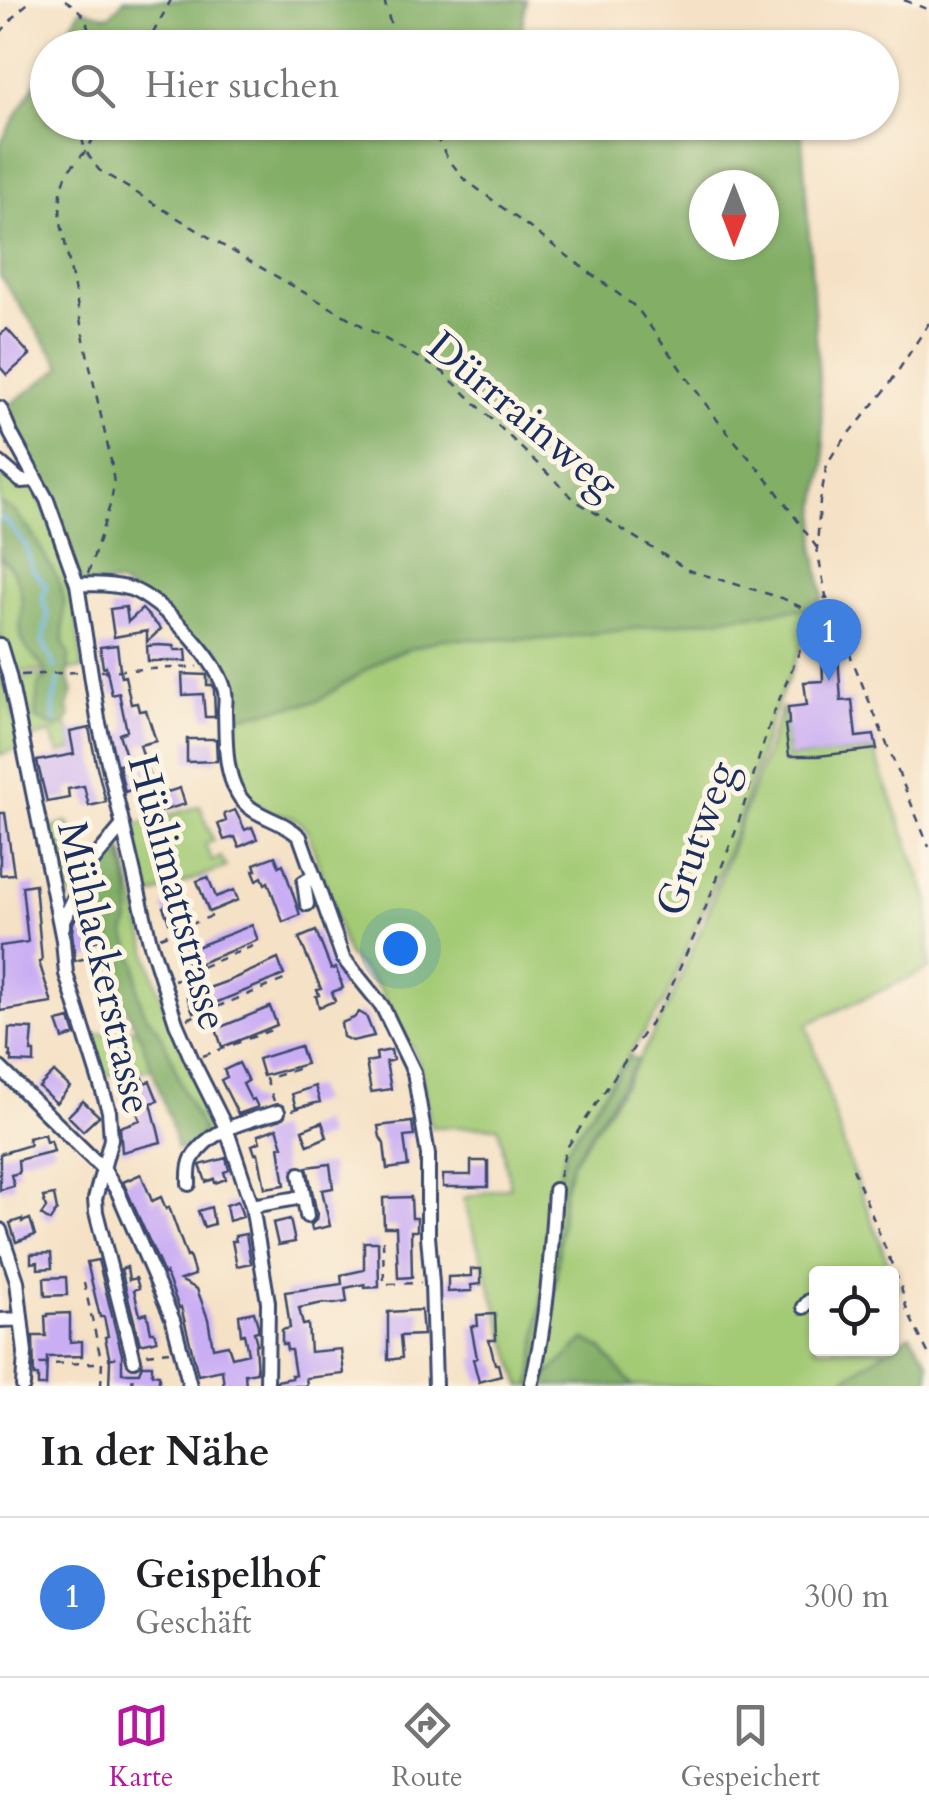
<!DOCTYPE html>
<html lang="de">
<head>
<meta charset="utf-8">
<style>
  :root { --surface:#fff; --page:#f2f2f2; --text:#202124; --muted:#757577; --line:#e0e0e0; --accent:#b5179e }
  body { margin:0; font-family:Cardo,serif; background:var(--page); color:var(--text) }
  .controls { position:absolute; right:30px; bottom:30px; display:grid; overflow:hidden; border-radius:10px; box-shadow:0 2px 8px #0004 }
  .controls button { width:90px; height:90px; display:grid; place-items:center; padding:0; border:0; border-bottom:2px solid var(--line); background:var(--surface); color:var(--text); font:50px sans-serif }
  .compass { position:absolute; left:689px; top:170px; width:90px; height:90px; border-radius:50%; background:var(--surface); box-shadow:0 2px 8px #0004; rotate:180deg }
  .you { position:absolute; left:400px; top:948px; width:35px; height:35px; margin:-25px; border:8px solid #fff; border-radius:50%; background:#1a73e8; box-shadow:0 0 0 15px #1a73e833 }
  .badge { display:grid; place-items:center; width:65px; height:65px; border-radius:50%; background:var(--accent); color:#fff; font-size:32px; font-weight:700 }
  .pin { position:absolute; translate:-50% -82px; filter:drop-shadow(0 2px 5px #0008) }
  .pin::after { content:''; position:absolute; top:52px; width:35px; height:30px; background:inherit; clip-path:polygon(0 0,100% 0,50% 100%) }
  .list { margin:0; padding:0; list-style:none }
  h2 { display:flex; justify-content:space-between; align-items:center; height:130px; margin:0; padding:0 40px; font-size:42px }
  h2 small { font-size:32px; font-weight:400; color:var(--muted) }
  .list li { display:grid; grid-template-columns:65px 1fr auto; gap:30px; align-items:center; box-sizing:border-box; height:160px; padding:0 40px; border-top:2px solid var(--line) }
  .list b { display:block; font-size:38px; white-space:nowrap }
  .list p { margin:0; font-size:32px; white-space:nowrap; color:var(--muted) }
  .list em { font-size:32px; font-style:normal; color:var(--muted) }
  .icon { flex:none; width:55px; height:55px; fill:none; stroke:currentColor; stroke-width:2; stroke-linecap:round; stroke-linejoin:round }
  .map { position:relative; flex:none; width:929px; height:1386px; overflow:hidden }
  .search { position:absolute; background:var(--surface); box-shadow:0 2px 8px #0004; left:30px; right:30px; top:30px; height:110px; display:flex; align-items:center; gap:25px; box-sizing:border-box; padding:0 35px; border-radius:55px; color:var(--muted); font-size:38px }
  .sheet { height:290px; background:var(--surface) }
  nav { display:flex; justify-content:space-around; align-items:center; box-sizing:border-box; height:140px; border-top:2px solid var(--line); background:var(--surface); font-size:28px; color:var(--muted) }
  nav a { display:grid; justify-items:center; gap:5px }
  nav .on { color:var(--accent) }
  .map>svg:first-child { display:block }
</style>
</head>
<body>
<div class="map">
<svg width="929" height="1386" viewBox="0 0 929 1386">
  <rect width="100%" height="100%" fill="#fcf5e5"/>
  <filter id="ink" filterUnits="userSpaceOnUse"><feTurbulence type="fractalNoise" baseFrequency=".01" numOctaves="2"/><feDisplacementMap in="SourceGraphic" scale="20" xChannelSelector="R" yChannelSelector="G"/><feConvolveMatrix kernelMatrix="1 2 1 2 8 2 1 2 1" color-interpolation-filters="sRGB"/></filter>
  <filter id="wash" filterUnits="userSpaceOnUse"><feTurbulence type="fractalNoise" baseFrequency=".0048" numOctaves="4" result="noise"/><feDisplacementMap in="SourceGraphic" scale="40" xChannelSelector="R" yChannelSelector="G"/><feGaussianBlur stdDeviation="2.25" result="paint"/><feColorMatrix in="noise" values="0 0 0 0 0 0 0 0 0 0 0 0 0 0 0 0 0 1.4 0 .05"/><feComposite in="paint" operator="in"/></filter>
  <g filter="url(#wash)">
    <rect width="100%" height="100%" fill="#f5e1c5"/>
    <path fill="#a3ca74" stroke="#5f7c69" stroke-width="2.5" d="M0,474l7,2 12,13 11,-4 13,13 28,78 12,93 -16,1 2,-16 -6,-11 1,-42 -5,-19 -26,-47 -18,-23 -15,-9z
      M0,556c15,14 22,29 22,50 0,12 -4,22 0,33 5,15 17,19 24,32l-33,1 -13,-39z
      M807,608l7,4 -3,12 -39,93 -37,116 -70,168 -99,148 -35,237h-10l-58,-188 47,-11 -11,-60h-68l-13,-67 -38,-71 -33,-35 -39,-122c-4,-4 -7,-9 -11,-12 -11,-7 -27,-6 -38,-14 -25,-19 -30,-60 -23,-89l81,-16 71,-45 53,-17h106z
      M47,675l9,53 10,-4 4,8 3,18 -14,3 -8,-20 -25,7 -13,-62z
      M0,679h6l14,69 -20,7z
      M783,706l5,52 86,-7 55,149v69l-122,55 41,135 50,129 -6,8v-22h-76v74l73,1 -55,37h-201l-31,-37 -17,-10 -38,39 17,-187 8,-28 55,-82 44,-81 34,-80z
      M200,806l13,34 -8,5 7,16 9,-4 5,10 -79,30 -16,-71z
      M67,822c6,7 8,14 11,23 10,26 1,33 -11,57l-5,3 -3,-3 -14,-70z
      M113,847l7,2 4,4 27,113 13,41 55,122 -31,26 9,-37 -14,-27 -12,-35 -14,-29 -13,-14 -6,-21 -2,-29 -11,-30c11,-27 3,-51 -3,-79z
      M137,1029l16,40 -43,6 -7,-2 -13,-38z"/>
    <path fill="#82ae66" stroke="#4e6e62" stroke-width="2.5" fill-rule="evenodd" d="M124,0h402l-7,47h-461l23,-38 28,7z
      M47,64l1,58h687l67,13 23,329 -7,37 -3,49 8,46 -9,16 -7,-4 -260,31h-106l-53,17 -71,45 -81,16 -11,-28 -21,-39 -84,-66h-43l-76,-173 61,-44 -62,-91v-133zM704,185h60v60h-60z
      M0,503l15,9 18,23 26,47 5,19 -1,42 6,11 -1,23 5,15 -5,14 2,12 -4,6 -10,4 -21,-10 3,-32 9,-9c-5,-19 -19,-19 -25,-39 -4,-11 0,-21 0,-32 0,-21 -7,-37 -22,-50z
      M113,847l9,7c6,28 14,52 3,79l11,30 2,29 6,21 13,14 14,29 12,35 20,40 -9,10 -2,7 -15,1 -7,-29 -28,-80 -30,-58 5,-17 -14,-45 -17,-30 1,-10 20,-31z
      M629,1056l9,4 -66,103 -8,27 -17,186 38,-37 17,10 31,37h-102l24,-196 11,-41z
      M910,1334l19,28v24h-95z"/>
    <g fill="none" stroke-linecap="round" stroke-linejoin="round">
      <path stroke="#71b9e9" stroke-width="4" d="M0,519l5,1 21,25 6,24 14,16 -3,14 5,18 -5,25 13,26
        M55,722l-2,-18 6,-24"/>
    </g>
    <g id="blocks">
      <path fill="#caaef4" d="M7,329l23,26 -23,20 -7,-8v-32z
        M126,607l2,15 14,-13 19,20 -14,13v-11l-33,6 -4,-28z
        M117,645l4,32 4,-1 6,28 6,-1 2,8 7,-1 10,31 -16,4 11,37 -26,10 -6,-27 9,-3 -9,-28 8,-3 -8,-38 -7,2 -6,-29 -3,1 -3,-20z
        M159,645l15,1v4h12l1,11h-39l-1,-15z
        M822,654h16l3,47 11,-1 4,37 18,-2 3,14 -59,7h-29l-4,-31 4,-1 -1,-17 19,-2 -3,-23 19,-1z
        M182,674l25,1v10h5l2,4 1,28h-10l-2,-23 -20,1z
        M89,728l7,35 10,39 -17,4 -5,-20 -16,3 1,9 -22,4 -10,-41 37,-7 -4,-22z
        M187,739h29l1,22 -30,1z
        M180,788l5,16 -29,9 -2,-6h-3l-3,-9z
        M235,810l10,20 7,-3 5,12 -18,8 -4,-10 -11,3 -6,-16 8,-3 -2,-7z
        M0,813h5l9,61 -14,1z
        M275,856l4,10 4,-2 17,51 -17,7 -15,-40 -3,2 -3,-7 -5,3 -4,-10h3l-2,-6z
        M208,877l8,20 18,-7 4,10 -29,12 -12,-31z
        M35,884l7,77 -3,1 13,41 -52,8v-65l28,-4 -6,-56z
        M180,901l5,15 -16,6 -6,-15z
        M83,917l6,25 11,-2 3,14 -28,7 -3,-29 1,-9 2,-4z
        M252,925l6,15 -70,28 -6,-14 4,-3z
        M316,931l15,38 5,-1 7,20 -11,4 3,9 -16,6 -3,-11 3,-1 -2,-5 4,-1 -22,-51z
        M278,959l6,16 -91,37 -6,-15 5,-3 36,-13z
        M270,1007l7,18 -55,22 -6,-18z
        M359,1012l7,4 8,20 -22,5 -9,-4 -2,-14 13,-5z
        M70,1019l5,16 -12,4 -6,-17z
        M9,1028l24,1 -2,23h3v11l-22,-1v-5h-2v-5l-2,-1z
        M300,1046l6,18 -43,12 -5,-17z
        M391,1050l2,10 -7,2 5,27 -20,3 -5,-30 11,-2 -1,-7z
        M239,1063l9,18 -5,3 8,16 3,-1 4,8 -20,7 -17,-34 6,-3 -3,-7z
        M54,1072l16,15 -14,16 -17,-16z
        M142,1076l3,7 5,-2 8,20 -7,2 10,39 -39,10 -2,-25 20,-7 -12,-31 4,-2 -2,-6z
        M315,1086l5,16 -24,6 -4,-14z
        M83,1101l16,15 -16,15 -15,-15z
        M322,1122l5,15 -19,8 -6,-15z
        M412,1122l2,14 -10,1 4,29 -21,3 -3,-25 -4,-7 -2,-11z
        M277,1128l6,18 -4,1 6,38 -20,3 -7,-35 -3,1 -3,-9 8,-3 -2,-7z
        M44,1134l2,8 5,-1 3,10 -36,9 1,13 -8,2 3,11 -14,4v-36l30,-9 -2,-7z
        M226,1158l3,12 -5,2 2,7 -11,4 -1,-4 -8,3 -6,-17z
        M471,1161h17v26h-45v-12h28z
        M330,1164l3,24 -11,2 8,36 -18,4 -1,-5 5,-5 1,-6 -10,-47z
        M141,1174l11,27 9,-4 5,12 3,-2 18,50 2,-1 6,19 -15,5 17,9 11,30 5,29 15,-3 4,12 16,-4 -4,-19 -3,1 -2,-20 15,-3 4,14v5l-4,1 3,12 -2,1 2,27 -12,2 1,12h-22l-2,-16 -24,5 -17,-68 -2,1 -13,-35 -2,1 -41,-92z
        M54,1195l3,15 -7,11 -9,-6 5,-7 -3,-11z
        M411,1197l1,21h5v13h-6l1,46 -14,1 -2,-51h-12l-1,-29z
        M238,1201l5,16 -14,4 -3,-16z
        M211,1207l3,17 -10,3 -6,-16z
        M22,1219v3l8,-3 5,16 -19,7 -6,-19z
        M290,1219l5,23 -17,3 -5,-22z
        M246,1234l5,29 -14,3 -5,-25h4l-1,-5z
        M364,1242h14l1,45 -14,1v-4l-20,4 2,14 -13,2 -11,-1 -24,5 4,17 5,-1 2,28 31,-3 3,25 -38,4 1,6 -3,2h-27v-5l15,-3 -1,-3h4l-4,-25h-4l-1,-6h-4v-14l8,-2 -5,-36 57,-8 -1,-9 23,-5z
        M51,1253l1,15 -14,1v-7l-7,1v-9z
        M98,1260l24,95v18h17l3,-8h10v9l7,1v10l-50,1 1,-25 -5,-24 3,-1 -4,-19h-4l-13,-55z
        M127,1267l2,13 7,-2 3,10 -5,2 6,25 7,-2 4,19h3l3,8 -17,4 -19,-75z
        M471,1269h10v15l-10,1 1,6 -24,1v-15l23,-1z
        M66,1277l1,18 -22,1 -1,-18z
        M421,1310l2,25 -23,1 2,22 -14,2v-48z
        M70,1313v29l12,-1v15l-35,1 -1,29h-8v-10h-4l-1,-40h13l-1,-20h3v-2z
        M495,1314l1,26h-7l6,24h3l3,12 -22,6 -6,-23 4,-1 -6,-32h7l-1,-11z"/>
    </g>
  </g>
  <g filter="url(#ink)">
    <use href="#blocks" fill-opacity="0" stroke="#3c4a6d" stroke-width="2.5"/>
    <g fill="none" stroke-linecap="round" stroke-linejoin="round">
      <g stroke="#3c4a6d" stroke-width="18">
        <path id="minor" d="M0,408l11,26 36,66 30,84 21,135 52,223 26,81 16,37 34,68 26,78 16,96 -1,84
          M0,463l21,18 15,-1
          M77,584c19,0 36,0 54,5 30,11 84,68 93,99 3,7 1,16 1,23 1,27 -1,59 13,83 13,24 44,24 62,43l43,121 39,48 32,66 14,83v81l4,47 3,103
          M0,645l9,30 44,215 10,50 3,34 43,137 2,28 -16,60 1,13 38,148
          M307,904l-3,-22 9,-5
          M63,927v-6l29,-59 31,-37
          M0,1068l104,102 14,22 55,128 17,66
          M300,1174l7,42
          M189,1184c0,-8 -1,-17 3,-25 17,-30 55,-38 86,-47
          M252,1206l51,-9
          M0,1230l17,51 8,72 -2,33
          M804,1307l5,-6h7
          M0,1320l21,-1
          M531,1386c16,-64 20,-130 24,-196"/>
      </g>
      <path stroke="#3c4a6d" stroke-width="2.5" stroke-dasharray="8 8" stroke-linecap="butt" d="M65,0c21,13 25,23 24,48
        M384,0l13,48
        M904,0l25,10
        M0,33l21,-24 11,-9
        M145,48l26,-48
        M84,122c-6,21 3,32 15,48l126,77 218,125 133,129 112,69 94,28 33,16
        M428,122l19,35 16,21 174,130 81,113 54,64 45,63
        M929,323l-42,65 -52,63 -8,13 -7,37 -3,47 9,48 103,251
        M88,574l23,-72 3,-18 -3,-23 -26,-117 -25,-127 1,-24 6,-21 18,-20 19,-30
        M101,671l97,-4
        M21,675l57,-3
        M160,937l59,-24
        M174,980l7,-2 -2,-11 2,-1 3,8 69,-28
        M187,1019l99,-40
        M203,1056l71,-27
        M274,1101l-8,-22 38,-12
        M292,1110l18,-5
        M853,1168l48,119 6,24 22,44
        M559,1177l7,-28 99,-148 31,-69 39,-99 37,-116 43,-103 11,-18
        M383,1240l1,44 37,-1
        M84,1283l17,76
        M892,1305l13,6
        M147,1354l22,-3
        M39,1364l62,-1
        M101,1386l1,-26 17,-3
        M132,1386l1,-13"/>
      <use href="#minor" stroke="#fff" stroke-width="12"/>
    </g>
  </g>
  <g text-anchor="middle" stroke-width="10" stroke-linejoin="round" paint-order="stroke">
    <g font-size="42" fill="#1b2f5e" stroke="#fcf5e5">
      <text transform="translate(524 414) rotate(40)" y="15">Dürrrainweg</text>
      <text transform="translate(695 838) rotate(-70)" y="15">Grutweg</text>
      <text transform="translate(179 892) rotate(75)" y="15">Hüslimattstrasse</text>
      <text transform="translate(106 967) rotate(77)" y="15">Mühlackerstrasse</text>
    </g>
  </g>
</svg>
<div class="controls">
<button><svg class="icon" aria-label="locate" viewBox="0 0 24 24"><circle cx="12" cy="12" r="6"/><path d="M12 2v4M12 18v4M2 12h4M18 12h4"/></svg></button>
</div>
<svg class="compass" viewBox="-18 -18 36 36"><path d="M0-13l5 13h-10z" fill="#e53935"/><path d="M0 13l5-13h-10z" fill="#757577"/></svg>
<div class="you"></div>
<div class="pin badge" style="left:829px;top:681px;background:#3f7fe0">1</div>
<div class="search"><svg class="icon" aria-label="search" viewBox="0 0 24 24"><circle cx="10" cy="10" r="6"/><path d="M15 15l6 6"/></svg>Hier suchen</div>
</div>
<section class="sheet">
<h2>In der Nähe<small></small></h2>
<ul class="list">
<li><span class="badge" style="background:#3f7fe0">1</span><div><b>Geispelhof</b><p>Geschäft</p></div><em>300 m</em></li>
</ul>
</section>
<nav>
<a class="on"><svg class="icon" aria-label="map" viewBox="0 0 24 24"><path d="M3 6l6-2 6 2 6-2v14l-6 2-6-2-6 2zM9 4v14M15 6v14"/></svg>Karte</a>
<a><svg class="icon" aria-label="directions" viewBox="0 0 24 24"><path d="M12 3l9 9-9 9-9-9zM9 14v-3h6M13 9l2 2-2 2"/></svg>Route</a>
<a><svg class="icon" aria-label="saved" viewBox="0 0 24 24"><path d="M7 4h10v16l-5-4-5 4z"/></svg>Gespeichert</a>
</nav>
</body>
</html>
